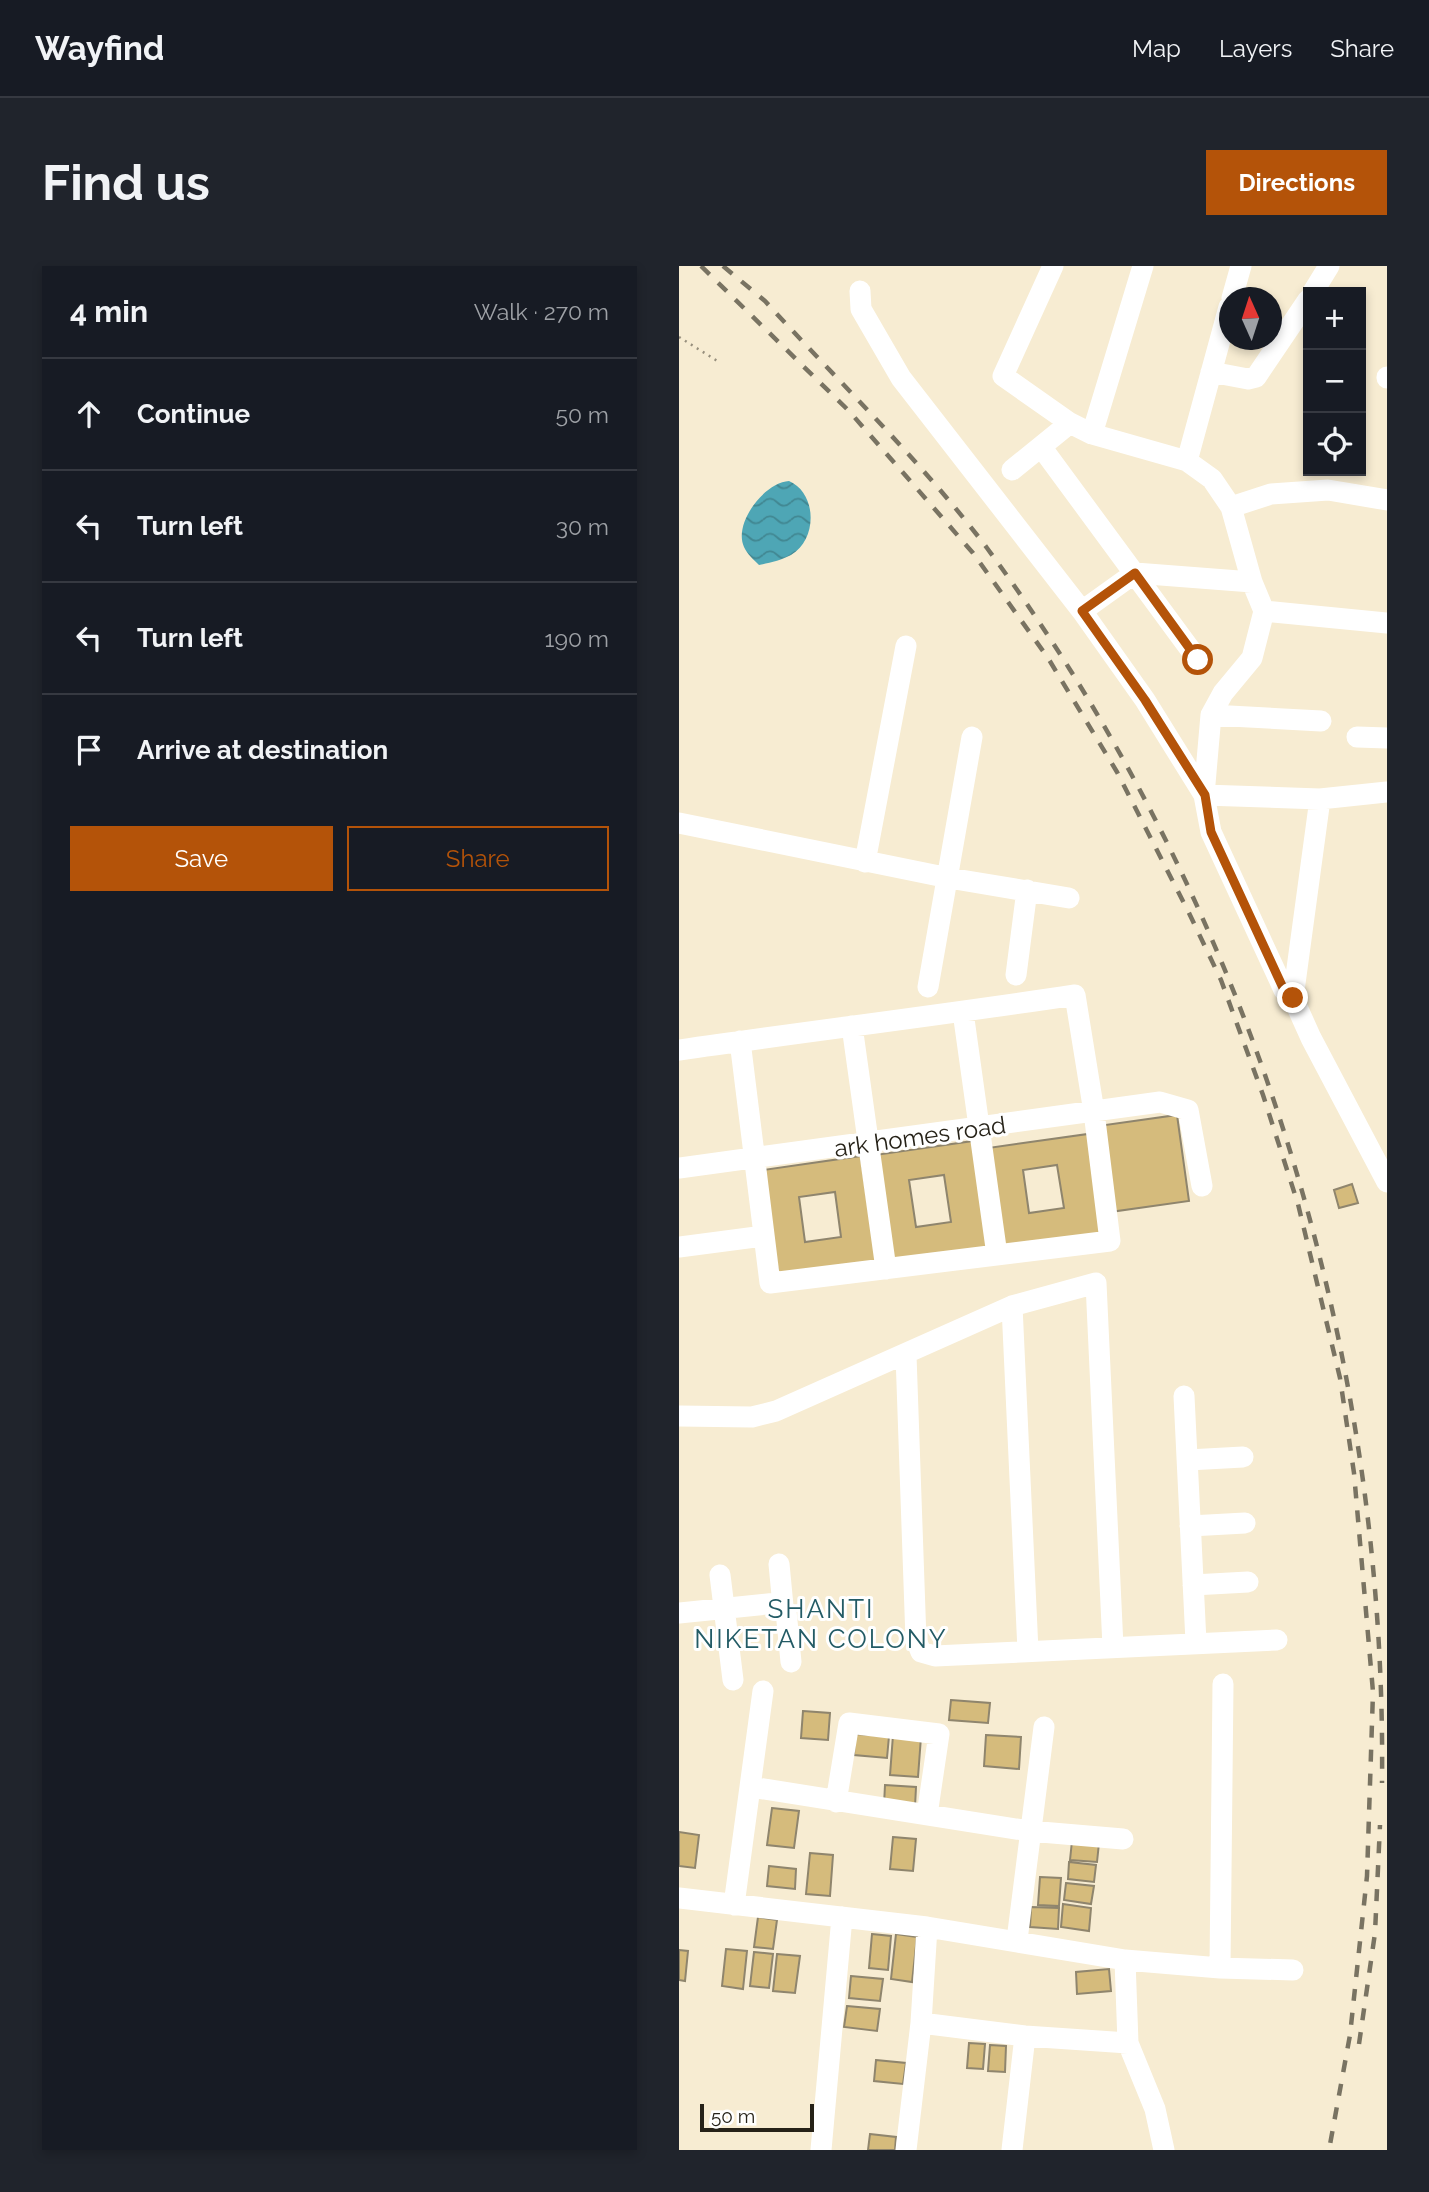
<!DOCTYPE html>
<html lang="en">
<head>
<meta charset="utf-8">
<style>
  :root { --surface:#171b24; --page:#20242c; --text:#f1f3f6; --muted:#9ea1a6; --line:#363941; --accent:#b45309 }
  body { margin:0; font-family:Raleway,sans-serif; background:var(--page); color:var(--text) }
  .controls { position:absolute; right:21px; top:21px; display:grid; overflow:hidden; border-radius:0px; box-shadow:0 4px 10px #0003 }
  .controls button { width:63px; height:63px; display:grid; place-items:center; padding:0; border:0; border-bottom:2px solid var(--line); background:var(--surface); color:var(--text); font:35px sans-serif }
  .compass { position:absolute; left:540px; top:21px; width:63px; height:63px; border-radius:50%; background:var(--surface); box-shadow:0 4px 10px #0003; rotate:357deg }
  .scale { position:absolute; left:21px; bottom:18px; width:114px; box-sizing:border-box; padding-left:7px; border:4px solid #262218; border-top:0; font-size:19px; line-height:24px; white-space:nowrap; color:#262218; -webkit-text-stroke:5px #fff; paint-order:stroke }
  .stop { position:absolute; width:21px; height:21px; margin:-16px; border:5px solid #b45309; border-radius:50%; background:#fff }
  .stop.end { background:#b45309; border-color:#fff; box-shadow:0 2px 7px #0008 }
  .list { margin:0; padding:0; list-style:none }
  h2 { display:flex; justify-content:space-between; align-items:center; height:91px; margin:0; padding:0 28px; font-size:30px }
  h2 small { font-size:23px; font-weight:400; color:var(--muted) }
  .list li { display:grid; grid-template-columns:46px 1fr auto; gap:21px; align-items:center; box-sizing:border-box; height:112px; padding:0 28px; border-top:2px solid var(--line) }
  .list b { display:block; font-size:26px; white-space:nowrap }
  .list em { font-size:23px; font-style:normal; color:var(--muted) }
  .actions { display:flex; gap:14px; padding:21px 28px }
  .actions a { flex:1; padding:16px 0; border:2px solid var(--accent); border-radius:0px; text-align:center; font-size:24px; color:var(--accent) }
  .actions .main { background:var(--accent); color:#fff }
  .icon { flex:none; width:38px; height:38px; fill:none; stroke:currentColor; stroke-width:2; stroke-linecap:round; stroke-linejoin:round }
  .map { position:relative; flex:none; width:708px; height:1884px; overflow:hidden; border-radius:0px }
  header { display:flex; align-items:center; gap:42px; box-sizing:border-box; height:98px; padding:0 35px; background:var(--surface); border-bottom:2px solid var(--line) }
  header strong { font-size:33px }
  nav { display:flex; gap:38px; margin-inline-start:auto; font-size:24px }
  .intro { display:flex; align-items:center; justify-content:space-between; box-sizing:border-box; height:168px; padding:0 42px }
  h1 { margin:0; font-size:49px }
  .button { padding:18px 32px; border-radius:0px; background:var(--accent); color:#fff; font-size:24px; font-weight:700 }
  main { display:flex; gap:42px; padding:0 42px }
  aside { flex:1; background:var(--surface); border-radius:0px; box-shadow:0 4px 10px #0003 }
  .map>svg:first-child { display:block }
</style>
</head>
<body>
<header>
<strong>Wayfind</strong>
<nav><a>Map</a><a>Layers</a><a>Share</a></nav>
</header>
<div class="intro"><h1>Find us</h1><a class="button">Directions</a></div>
<main>
<aside>
<h2>4 min<small>Walk · 270 m</small></h2>
<ul class="list">
<li><svg class="icon" aria-label="ahead" viewBox="0 0 24 24"><path d="M12 20V5M6 11l6-6 6 6"/></svg><div><b>Continue</b></div><em>50 m</em></li>
<li><svg class="icon" aria-label="left" viewBox="0 0 24 24"><path d="M17 20v-9H6M10 6l-5 5 5 5"/></svg><div><b>Turn left</b></div><em>30 m</em></li>
<li><svg class="icon" aria-label="left" viewBox="0 0 24 24"><path d="M17 20v-9H6M10 6l-5 5 5 5"/></svg><div><b>Turn left</b></div><em>190 m</em></li>
<li><svg class="icon" aria-label="arrive" viewBox="0 0 24 24"><path d="M6 21V4h12l-3 4 3 4H6"/></svg><div><b>Arrive at destination</b></div></li>
</ul>
<div class="actions"><a class="main">Save</a><a>Share</a></div>
</aside>
<div class="map">
<svg width="708" height="1884" viewBox="0 0 708 1884">
  <defs>
    <pattern id="water-waves" width="16" height="10" patternUnits="userSpaceOnUse" patternTransform="scale(1.75)"><rect width="16" height="10" fill="#4ea6b5"/><path d="M0 5q4-4 8 0t8 0" fill="none" stroke="#418792"/></pattern>
  </defs>
  <rect width="100%" height="100%" fill="#f7ecd2"/>
  <path fill="url(#water-waves)" d="M110,215c28,12 29,58 2,74 -9,5 -22,8 -32,10 -5,-5 -12,-11 -15,-18 -11,-24 21,-65 45,-66z"/>
  <path fill="#d5bb7c" stroke="#8f856d" stroke-width="2" fill-rule="evenodd" d="M498,849l12,86 -79,11 -12,-86z
    M409,868l15,102 -100,14 -15,-102zM378,899l7,43 -35,5 -6,-43z
    M294,875l15,111 -97,14 -16,-111zM265,909l7,47 -35,5 -7,-47z
    M182,890l16,111 -98,13 -16,-110zM156,926l6,45 -36,5 -6,-45z
    M673,918l6,19 -19,5 -5,-18z
    M272,1434l39,3 -2,20 -39,-3z
    M124,1445l27,2 -2,27 -27,-2z
    M176,1468l34,2 -2,22 -33,-3z
    M214,1469l28,2 -3,40 -28,-2z
    M307,1469l35,2 -2,32 -35,-3z
    M206,1519l31,2 -1,20 -31,-2z
    M93,1542l27,3 -5,37 -27,-3z
    M0,1566l20,3 -4,33 -16,-2z
    M214,1571l23,2 -3,32 -23,-2z
    M393,1575l27,2 -2,19 -27,-2z
    M131,1587l23,2 -3,41 -24,-2z
    M390,1596l27,3 -2,17 -26,-3z
    M90,1600l27,3 -1,20 -28,-3z
    M361,1611l21,1 -2,28 -21,-1z
    M387,1617l28,3 -3,18 -27,-4z
    M384,1638l28,4 -2,23 -28,-4z
    M352,1641l28,1 -1,21 -28,-2z
    M79,1651l19,3 -4,29 -19,-2z
    M193,1668l19,2 -3,34 -19,-2z
    M217,1668l21,3 -5,45 -21,-3z
    M47,1683l21,2 -4,38 -21,-3z
    M0,1684l9,1 -3,30 -6,-1z
    M75,1686l19,2 -4,34 -19,-2z
    M98,1688l23,2 -5,37 -22,-2z
    M430,1703l2,22 -34,3 -1,-22z
    M172,1710l32,3 -3,22 -31,-3z
    M168,1740l33,3 -3,22 -33,-4z
    M290,1777l16,1 -2,25 -16,-1z
    M311,1779l16,1 -1,26 -17,-1z
    M197,1794l30,3 -3,21 -29,-3z
    M191,1868l26,3 -1,13h-27z"/>
  <g fill="none" stroke-linecap="round" stroke-linejoin="round">
    <path stroke="#978f7d" stroke-width="2.5" stroke-dasharray="2 5" stroke-linecap="butt" d="M0,71l40,25"/>
    <path stroke="#fff" stroke-width="21" d="M374,0l-50,110 67,47 22,11 95,27 25,18 19,28 21,75 12,29 -12,47 -29,35 -12,22 -7,80 7,37 73,158 9,8 18,40 76,144
      M181,25l1,18 40,69 181,233 63,89 59,95 116,4 67,-7
      M634,26l16,-26
      M553,32l9,-32
      M532,106l37,7 8,-2 52,-77
      M708,112v-1
      M413,168l51,-168
      M363,182l156,212
      M508,195l42,-154
      M333,204l58,-47
      M552,241l40,-13 57,-4 59,10
      M403,345l53,-38 117,9
      M585,345l123,12
      M532,449l110,6
      M678,471l30,1
      M0,557l270,55 120,20
      M186,596l41,-216
      M337,709l11,-85
      M249,721l44,-250
      M614,732l27,-199
      M284,746l34,243
      M173,760l34,243
      M0,784c132,-19 264,-35 396,-55l19,117 16,129 -340,42 -30,-242
      M0,902l481,-66 28,8 14,76
      M0,981l85,-11
      M333,1040l16,345
      M227,1089l10,285 5,12 14,4 342,-16
      M505,1130l12,246
      M0,1150l73,1 24,-6 236,-105 84,-23 17,364
      M509,1194l55,-3
      M511,1260l55,-3
      M100,1298l4,42
      M41,1309l13,105
      M514,1319l55,-3
      M0,1347l98,-10 9,8 5,51
      M72,1521l278,44 94,8
      M157,1536l13,-79 90,11 -12,81
      M0,1632l248,29 198,33 95,8 73,2
      M55,1639l29,-214
      M338,1674l27,-213
      M446,1694l3,83 27,66 9,41
      M541,1702l3,-284
      M242,1757l104,13 103,7
      M142,1884l21,-233
      M227,1884l15,-127 6,-96
      M333,1884l13,-114"/>
    <path stroke="#797362" stroke-width="4.5" stroke-dasharray="12 12" stroke-linecap="butt" d="M22,0l148,145 63,72 61,70 75,105 69,114 72,141 32,67 42,115 35,109 42,174 14,95 19,219 -6,184 -17,159 -21,115
      M44,0l42,35c72,79 158,162 222,247 261,353 400,794 395,1235
      M680,1778l16,-111 5,-108"/>
  </g>
  <g fill="none" stroke-linecap="round" stroke-linejoin="round">
    <path stroke="#b45309" stroke-width="9" d="M519,394l-63,-87 -53,38 63,89 60,95 6,37 73,158 9,8"/>
  </g>
  <g text-anchor="middle" stroke-width="6" stroke-linejoin="round" paint-order="stroke">
    <g font-size="24" fill="#262218" stroke="#fff">
      <text transform="translate(241 871) rotate(-8)" y="8">ark homes road</text>
    </g>
    <g font-size="26" letter-spacing="2" fill="#235b65" stroke="#fff">
      <text x="142" y="1352">SHANTI<tspan x="142" dy="30">NIKETAN COLONY</tspan></text>
    </g>
  </g>
</svg>
<div class="controls">
<button>+</button>
<button>−</button>
<button><svg class="icon" aria-label="locate" viewBox="0 0 24 24"><circle cx="12" cy="12" r="6"/><path d="M12 2v4M12 18v4M2 12h4M18 12h4"/></svg></button>
</div>
<svg class="compass" viewBox="-18 -18 36 36"><path d="M0-13l5 13h-10z" fill="#e53935"/><path d="M0 13l5-13h-10z" fill="#9ea1a6"/></svg>
<div class="scale">50 m</div>
<div class="stop" style="left:519px;top:394px"></div>
<div class="stop end" style="left:614px;top:732px"></div>
</div>
</main>
</body>
</html>
